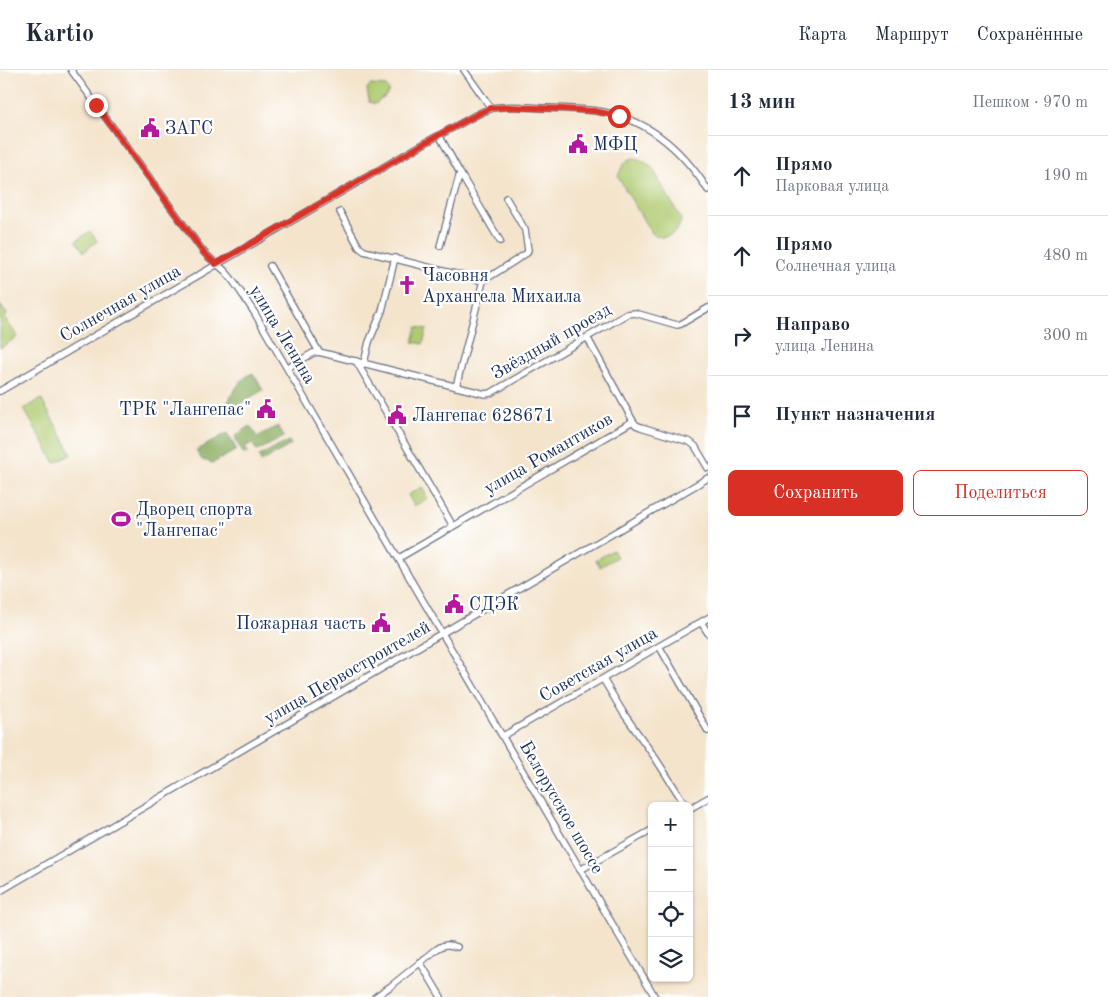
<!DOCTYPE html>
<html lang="ru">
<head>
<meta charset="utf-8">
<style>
  :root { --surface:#fff; --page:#f6f6f7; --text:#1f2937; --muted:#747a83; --line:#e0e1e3; --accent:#d93025 }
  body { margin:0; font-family:"Old Standard TT",serif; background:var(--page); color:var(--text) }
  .controls { position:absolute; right:15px; bottom:15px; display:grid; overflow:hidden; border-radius:8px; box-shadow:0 1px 4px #0004 }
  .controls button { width:45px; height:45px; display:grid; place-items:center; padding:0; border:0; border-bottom:1px solid var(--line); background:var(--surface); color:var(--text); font:25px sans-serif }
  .stop { position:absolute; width:15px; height:15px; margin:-11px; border:4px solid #d93025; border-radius:50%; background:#fff }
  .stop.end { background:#d93025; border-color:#fff; box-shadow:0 1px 5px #0008 }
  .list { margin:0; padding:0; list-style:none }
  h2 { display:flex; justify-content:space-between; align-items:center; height:65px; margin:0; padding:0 20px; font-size:21px }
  h2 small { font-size:16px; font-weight:400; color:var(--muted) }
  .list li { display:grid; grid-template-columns:32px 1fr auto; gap:15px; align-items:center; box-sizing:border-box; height:80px; padding:0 20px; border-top:1px solid var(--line) }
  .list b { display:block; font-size:19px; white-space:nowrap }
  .list p { margin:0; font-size:16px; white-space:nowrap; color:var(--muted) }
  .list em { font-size:16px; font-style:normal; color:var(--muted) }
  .actions { display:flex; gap:10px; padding:15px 20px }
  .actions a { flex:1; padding:11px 0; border:1px solid var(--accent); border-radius:8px; text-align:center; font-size:18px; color:var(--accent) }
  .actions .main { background:var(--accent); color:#fff }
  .icon { flex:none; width:28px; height:28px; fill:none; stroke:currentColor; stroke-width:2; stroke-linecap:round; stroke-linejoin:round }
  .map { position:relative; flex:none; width:708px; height:927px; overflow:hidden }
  header { display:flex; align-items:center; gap:30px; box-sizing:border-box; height:70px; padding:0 25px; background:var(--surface); border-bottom:1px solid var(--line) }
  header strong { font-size:24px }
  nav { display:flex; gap:28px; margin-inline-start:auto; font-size:18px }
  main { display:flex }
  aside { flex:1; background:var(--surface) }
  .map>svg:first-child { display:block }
</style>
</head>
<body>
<header>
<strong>Kartio</strong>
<nav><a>Карта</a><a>Маршрут</a><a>Сохранённые</a></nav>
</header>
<main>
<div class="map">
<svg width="708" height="927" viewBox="0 0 708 927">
  <rect width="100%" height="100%" fill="#fff"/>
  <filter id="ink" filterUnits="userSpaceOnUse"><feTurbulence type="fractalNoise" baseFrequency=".02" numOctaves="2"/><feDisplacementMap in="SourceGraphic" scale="10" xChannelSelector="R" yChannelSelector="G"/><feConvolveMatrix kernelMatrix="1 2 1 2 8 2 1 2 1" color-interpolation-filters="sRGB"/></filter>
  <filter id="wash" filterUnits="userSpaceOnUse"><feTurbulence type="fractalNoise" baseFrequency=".0096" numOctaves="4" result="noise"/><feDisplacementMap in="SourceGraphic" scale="20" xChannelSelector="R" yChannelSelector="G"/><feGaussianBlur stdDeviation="1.12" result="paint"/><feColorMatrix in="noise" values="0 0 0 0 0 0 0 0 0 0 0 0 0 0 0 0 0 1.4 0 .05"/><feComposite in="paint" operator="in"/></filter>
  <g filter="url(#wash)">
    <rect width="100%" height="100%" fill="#f4e4cc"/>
    <path fill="#afca70" stroke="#657c67" d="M371,15l15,1 3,5 -3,5 -11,8 -6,-2 -2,-14z
      M634,88c8,1 13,5 19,11l28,50c-1,15 -19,25 -31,12l-32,-54c3,-9 6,-17 16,-19z
      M90,161l7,10 -13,11 -8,-11z
      M0,235l7,9 -2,4 12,18 -1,2 -16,10z
      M417,257l10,2 -4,15 -10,-2z
      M41,329l31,55 -17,9 -31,-54z
      M422,417l6,11 -14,8 -6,-11z
      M613,480l4,7 -17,10 -4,-7z"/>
    <path fill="#8bae62" stroke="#536e60" d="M253,303l10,17 -32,19 -5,-4c7,-11 14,-28 27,-32z
      M250,356l7,11 21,-11 6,11 -27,14 -5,-8 -7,4 4,7 -6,-1 -6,-11 -2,-6z
      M227,363l10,17 -24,13 -11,-3 -6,-9z
      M289,371l2,4 -30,17 -2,-6z"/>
  </g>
  <g filter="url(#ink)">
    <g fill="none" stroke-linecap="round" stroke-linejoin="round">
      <g stroke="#676e84" stroke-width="8">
        <path id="minor" d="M71,0l131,180c7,9 16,14 24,22 11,13 19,27 28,40l401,685
          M464,0l27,38
          M439,65l21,38 -20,73
          M460,103l40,68
          M340,142l19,35 5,4 119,30 44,-28 1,-3 -3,-20 -19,-32
          M270,196l49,86
          M587,267l46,84
          M356,291l97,165
          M362,295l2,-2 5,-21 13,-31 13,-53
          M287,298l26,-15 6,-1 166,42 6,-1 136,-79 8,-1 42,12 4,-1 27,-16
          M456,317l27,-106
          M0,321c120,-71 240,-141 360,-210 32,-19 64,-38 96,-55 12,-6 24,-15 37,-18 17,-4 39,0 57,0 18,1 36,1 53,4 47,8 80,39 105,78
          M399,488l234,-137 3,4 5,2 49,15 5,4 13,22
          M701,552l7,11
          M659,576l49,85
          M603,609l21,35 32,45 30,47
          M503,666l205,-118
          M689,739l19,-11
          M580,800l72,-40
          M0,821l708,-413
          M420,892l21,35
          M375,927l16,-11 46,-37c7,-5 12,-5 20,-2"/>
      </g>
      <use href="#minor" stroke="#fff" stroke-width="5.5"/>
    </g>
  </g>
  <g fill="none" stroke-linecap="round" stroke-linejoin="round" filter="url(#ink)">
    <path stroke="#d93025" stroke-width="6" d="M96,35l108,148 12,11 223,-129 41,-22 11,-5 17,-1 55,2 31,2 25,5"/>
  </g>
  <defs>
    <g id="civic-bare" transform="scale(1.5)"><path d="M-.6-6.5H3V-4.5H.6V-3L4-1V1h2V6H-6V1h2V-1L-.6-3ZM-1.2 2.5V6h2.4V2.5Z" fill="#b5179e" stroke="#fff" stroke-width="2.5" paint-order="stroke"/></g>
    <g id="church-bare" transform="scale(1.5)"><path d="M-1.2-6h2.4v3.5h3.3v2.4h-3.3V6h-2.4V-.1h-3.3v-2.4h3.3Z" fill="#b5179e" stroke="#fff" stroke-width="2.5" paint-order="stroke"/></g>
    <g id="stadium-bare" transform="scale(1.5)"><path d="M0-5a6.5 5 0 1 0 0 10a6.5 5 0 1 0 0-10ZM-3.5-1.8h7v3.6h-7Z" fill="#b5179e" stroke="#fff" stroke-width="2.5" paint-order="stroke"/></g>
  </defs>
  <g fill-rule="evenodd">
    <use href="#civic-bare" x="150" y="58"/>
    <use href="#civic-bare" x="578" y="74"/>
    <use href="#church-bare" x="407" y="215"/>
    <use href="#civic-bare" x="266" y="339"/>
    <use href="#civic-bare" x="397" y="345"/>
    <use href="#stadium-bare" x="121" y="449"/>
    <use href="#civic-bare" x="454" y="534"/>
    <use href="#civic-bare" x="381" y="553"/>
  </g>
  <g text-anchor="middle" stroke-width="4.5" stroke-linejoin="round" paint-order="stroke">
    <g font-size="18" fill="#1b2f5e" stroke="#fff" text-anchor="start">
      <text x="165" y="64">ЗАГС</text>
      <text x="593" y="80">МФЦ</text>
      <text x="422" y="211">Часовня<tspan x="422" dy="21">Архангела Михаила</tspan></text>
      <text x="251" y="345" text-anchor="end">ТРК "Лангепас"</text>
      <text x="412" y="351">Лангепас 628671</text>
      <text x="136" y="445">Дворец спорта<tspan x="136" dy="21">"Лангепас"</tspan></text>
      <text x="469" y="540">СДЭК</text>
      <text x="366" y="559" text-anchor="end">Пожарная часть</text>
    </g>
    <g font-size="18" fill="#1b2f5e" stroke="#fff">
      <text transform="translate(120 233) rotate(-30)" y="6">Солнечная улица</text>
      <text transform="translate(283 264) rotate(59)" y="6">улица Ленина</text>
      <text transform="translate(551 271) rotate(-30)" y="6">Звёздный проезд</text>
      <text transform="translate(548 383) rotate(-30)" y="6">улица Романтиков</text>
      <text transform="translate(598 594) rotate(-30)" y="6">Советская улица</text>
      <text transform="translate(347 602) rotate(-30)" y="6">улица Первостроителей</text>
      <text transform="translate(562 737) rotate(60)" y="6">Белорусское шоссе</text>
    </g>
  </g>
</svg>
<div class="controls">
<button>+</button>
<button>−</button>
<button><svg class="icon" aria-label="locate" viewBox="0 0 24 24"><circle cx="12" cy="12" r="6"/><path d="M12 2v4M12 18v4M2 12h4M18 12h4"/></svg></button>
<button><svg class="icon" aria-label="layers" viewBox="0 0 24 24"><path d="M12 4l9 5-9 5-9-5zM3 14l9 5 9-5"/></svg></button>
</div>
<div class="stop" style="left:619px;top:46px"></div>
<div class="stop end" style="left:96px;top:35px"></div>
</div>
<aside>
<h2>13 мин<small>Пешком · 970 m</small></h2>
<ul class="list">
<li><svg class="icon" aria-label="ahead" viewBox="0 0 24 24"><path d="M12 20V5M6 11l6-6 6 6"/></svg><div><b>Прямо</b><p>Парковая улица</p></div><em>190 m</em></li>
<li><svg class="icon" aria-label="ahead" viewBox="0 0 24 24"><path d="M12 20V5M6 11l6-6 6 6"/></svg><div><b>Прямо</b><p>Солнечная улица</p></div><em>480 m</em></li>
<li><svg class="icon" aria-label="right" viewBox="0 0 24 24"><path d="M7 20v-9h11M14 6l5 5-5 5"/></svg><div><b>Направо</b><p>улица Ленина</p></div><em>300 m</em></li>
<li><svg class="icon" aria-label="arrive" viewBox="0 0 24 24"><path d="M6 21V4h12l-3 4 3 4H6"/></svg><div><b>Пункт назначения</b></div></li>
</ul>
<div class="actions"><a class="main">Сохранить</a><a>Поделиться</a></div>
</aside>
</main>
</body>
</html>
